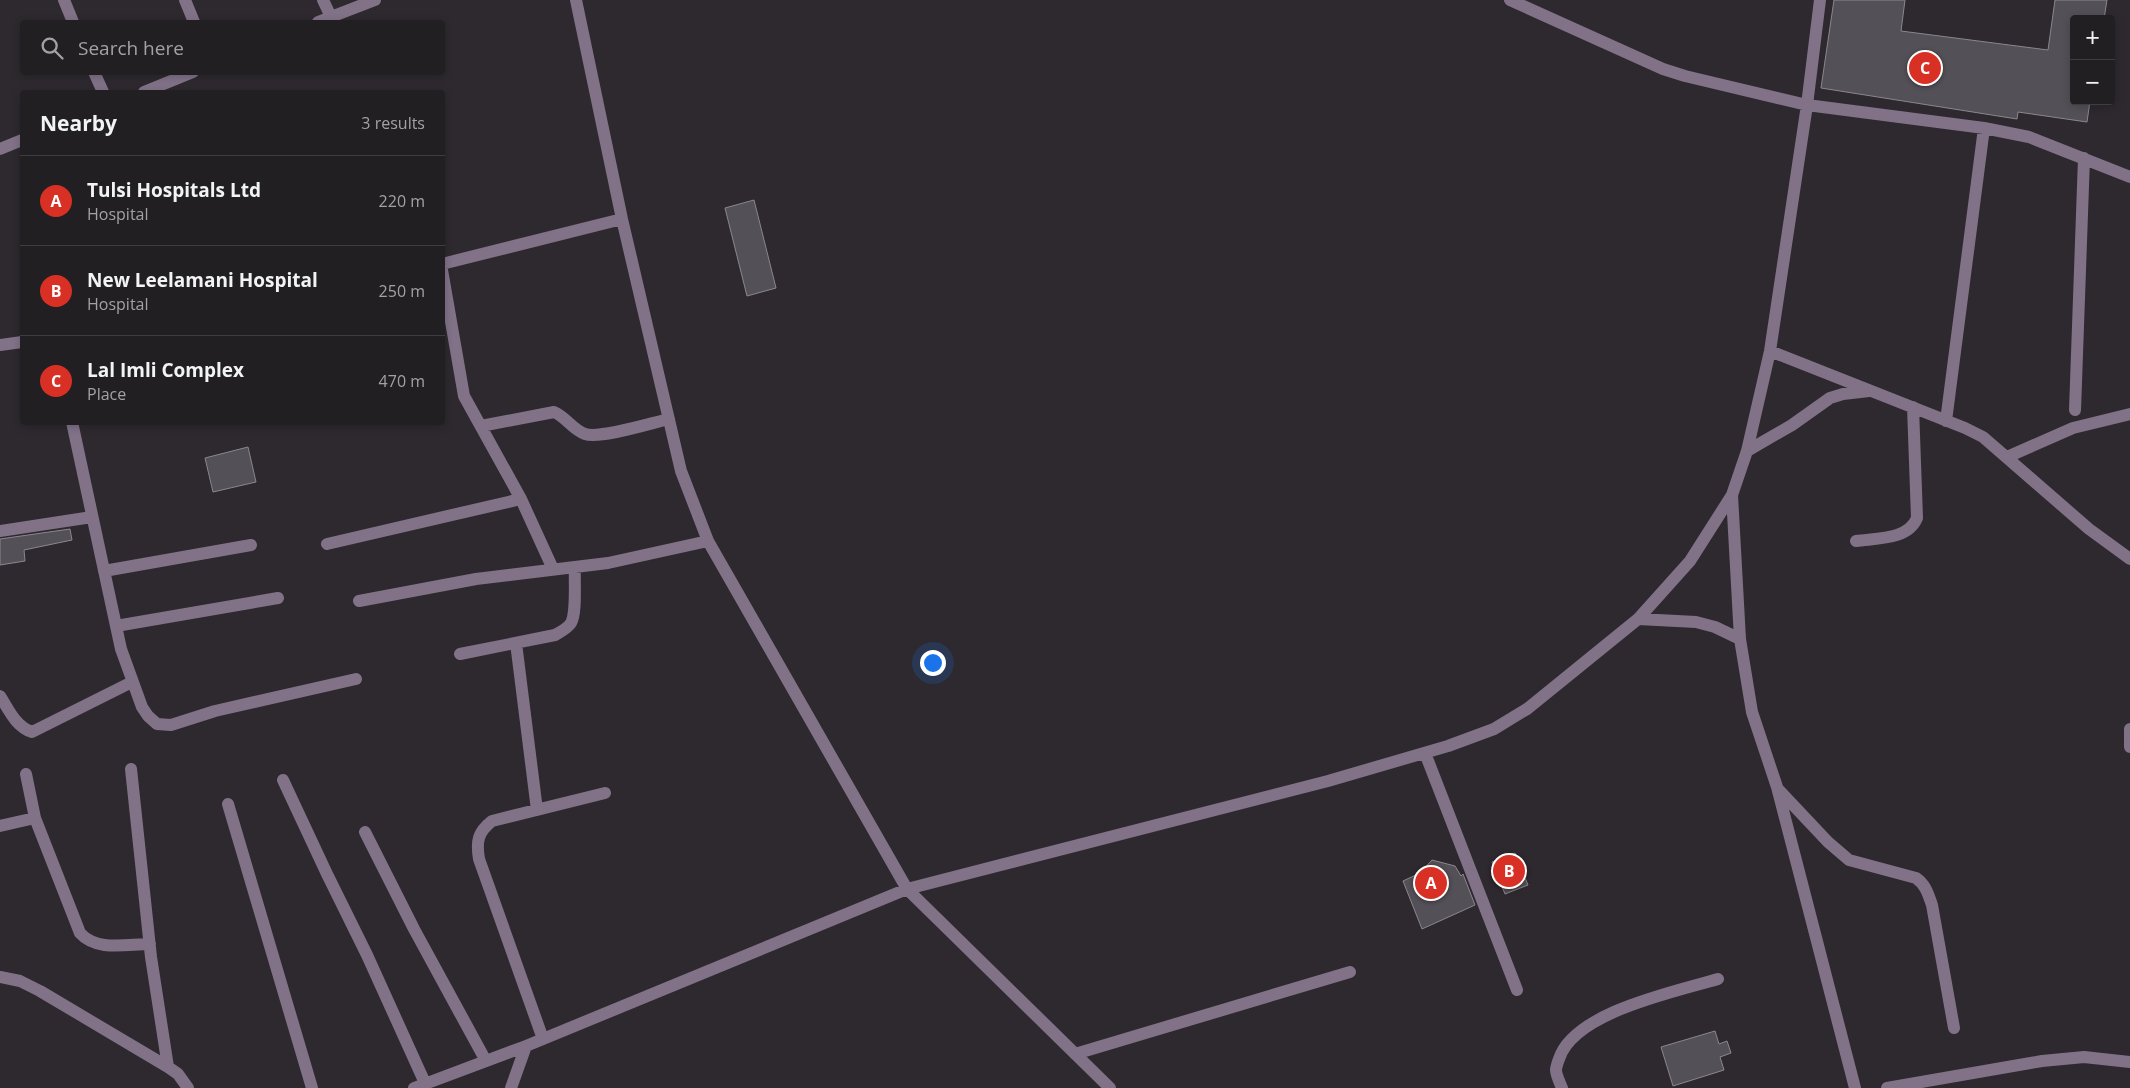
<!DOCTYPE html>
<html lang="en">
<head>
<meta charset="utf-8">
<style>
  :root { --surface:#221f23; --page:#2e2c30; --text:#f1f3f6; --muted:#a2a2a6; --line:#3f3d41; --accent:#d93025 }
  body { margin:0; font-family:"Open Sans",sans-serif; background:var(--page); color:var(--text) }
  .controls { position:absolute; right:15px; top:15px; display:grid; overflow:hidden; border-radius:5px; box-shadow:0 2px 8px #0003 }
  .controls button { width:45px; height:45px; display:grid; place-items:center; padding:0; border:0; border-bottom:1px solid var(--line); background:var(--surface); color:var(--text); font:25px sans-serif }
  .you { position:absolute; left:932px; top:662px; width:18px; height:18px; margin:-12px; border:4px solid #fff; border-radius:50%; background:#1a73e8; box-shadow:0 0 0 8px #1a73e833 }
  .badge { display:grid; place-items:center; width:32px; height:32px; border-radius:50%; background:var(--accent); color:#fff; font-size:16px; font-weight:700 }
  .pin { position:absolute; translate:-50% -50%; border:2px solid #fff; box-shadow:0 1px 5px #0006 }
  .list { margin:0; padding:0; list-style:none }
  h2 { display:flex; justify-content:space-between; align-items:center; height:65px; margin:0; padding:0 20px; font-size:21px }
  h2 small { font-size:16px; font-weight:400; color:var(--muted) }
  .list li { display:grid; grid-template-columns:32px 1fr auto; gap:15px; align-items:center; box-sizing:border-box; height:90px; padding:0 20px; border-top:1px solid var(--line) }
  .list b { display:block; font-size:19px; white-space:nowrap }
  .list p { margin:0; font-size:16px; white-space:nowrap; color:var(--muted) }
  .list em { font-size:16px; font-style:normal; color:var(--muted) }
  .icon { flex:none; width:28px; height:28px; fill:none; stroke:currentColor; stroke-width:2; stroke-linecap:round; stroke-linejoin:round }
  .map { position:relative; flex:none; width:2130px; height:1088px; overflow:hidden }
  .search { position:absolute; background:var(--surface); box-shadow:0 2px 8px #0003; left:20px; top:20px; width:425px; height:55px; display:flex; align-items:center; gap:12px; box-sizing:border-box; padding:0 18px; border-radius:5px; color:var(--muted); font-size:19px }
  .panel { position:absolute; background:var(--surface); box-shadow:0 2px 8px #0003; left:20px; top:90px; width:425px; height:335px; border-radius:5px }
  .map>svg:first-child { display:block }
</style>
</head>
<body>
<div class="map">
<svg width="2130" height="1088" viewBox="0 0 2130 1088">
  <rect width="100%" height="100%" fill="#2d292f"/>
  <path fill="#545057" stroke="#8c878e" d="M1834,0h71l-4,31 147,19 7,-50h52l-3,19h-30v82h16l-3,21 -69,-10 -1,7 -196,-31z
    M754,200l22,88 -29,8 -22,-88z
    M248,447l8,35 -43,10 -8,-34z
    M70,529l2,11 -48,10 1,11 -25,4v-26z
    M1515,853l13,32 -23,9 -13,-32z
    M1432,860l23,6 6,10 2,-2 12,31 -53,24 -19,-48 17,-8z
    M1715,1031l4,13 8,-3 4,12 -11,4 4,13 -51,16 -12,-39z"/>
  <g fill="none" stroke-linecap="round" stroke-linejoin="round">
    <path stroke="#817288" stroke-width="12" d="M64,0l9,22
      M185,0l9,22
      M323,0l8,17
      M576,0l46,219 59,252 27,70 199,348 203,199
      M1510,0l153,69 22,7 122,29 177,23 45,9 101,40
      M1820,0l-13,105 -37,246 -23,100 -15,44 8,144 12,73 25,75 78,301
      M318,22l57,-22
      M94,72l9,20
      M144,92l49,-20
      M0,149l22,-9
      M442,264l180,-45
      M442,270l22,126 57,103 32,70
      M0,345l22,-3
      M1770,351l195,77 18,9 106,92 41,30
      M2075,410l9,-252
      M1946,421l38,-293
      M72,422l49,227 21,58 6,9 9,8 14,1 44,-14 141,-32
      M481,426l73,-14c12,5 19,18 31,22 16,5 66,-11 84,-15
      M1747,451l45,-26 38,-27 13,-4 26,-3
      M2007,457l66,-29 57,-14
      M0,531l92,-14
      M1856,541c21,-3 52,-1 61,-23l-4,-111
      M327,544l194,-45
      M104,571l147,-26
      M359,601l117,-22 132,-16 100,-22
      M1638,619l58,3 19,5 25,12
      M116,626l162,-28
      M516,643l21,167
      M460,654l95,-19c5,-3 12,-6 16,-12 6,-11 3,-42 4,-56
      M0,696c9,14 16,31 32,36l100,-50
      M2130,729v18
      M1425,753l92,237
      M131,769l20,188 17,110
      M26,774l9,44 45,115c17,19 47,11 70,11
      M283,780l44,94 40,81 58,128
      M1778,789l50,53 21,18 67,18c10,7 12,16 16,27l22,123
      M228,804l84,284
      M0,826l35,-8
      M365,832l49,97 72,132
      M0,977l20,4 20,10 128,76 10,7 10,14
      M543,1039l-64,-180c-3,-18 -1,-27 13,-38l113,-28
      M1075,1054l275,-82
      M414,1088l112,-42 381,-157 421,-108 120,-35 46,-17 33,-20 111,-90 52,-58 42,-66
      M511,1088l15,-42
      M1562,1088c-2,-5 -6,-13 -6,-18 0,-3 2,-8 3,-11 15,-47 116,-67 159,-80
      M1887,1088l155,-27 42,-4 46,5"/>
  </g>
</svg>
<div class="controls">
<button>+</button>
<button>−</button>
</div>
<div class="you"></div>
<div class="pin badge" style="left:1431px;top:883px">A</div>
<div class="pin badge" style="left:1509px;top:871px">B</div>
<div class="pin badge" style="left:1925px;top:68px">C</div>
<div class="search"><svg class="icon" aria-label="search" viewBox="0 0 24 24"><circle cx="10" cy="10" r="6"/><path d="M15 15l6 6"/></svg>Search here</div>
<section class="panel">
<h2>Nearby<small>3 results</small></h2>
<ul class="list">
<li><span class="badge">A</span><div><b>Tulsi Hospitals Ltd</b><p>Hospital</p></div><em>220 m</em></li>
<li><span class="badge">B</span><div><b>New Leelamani Hospital</b><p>Hospital</p></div><em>250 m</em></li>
<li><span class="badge">C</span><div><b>Lal Imli Complex</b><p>Place</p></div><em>470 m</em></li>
</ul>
</section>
</div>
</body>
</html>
